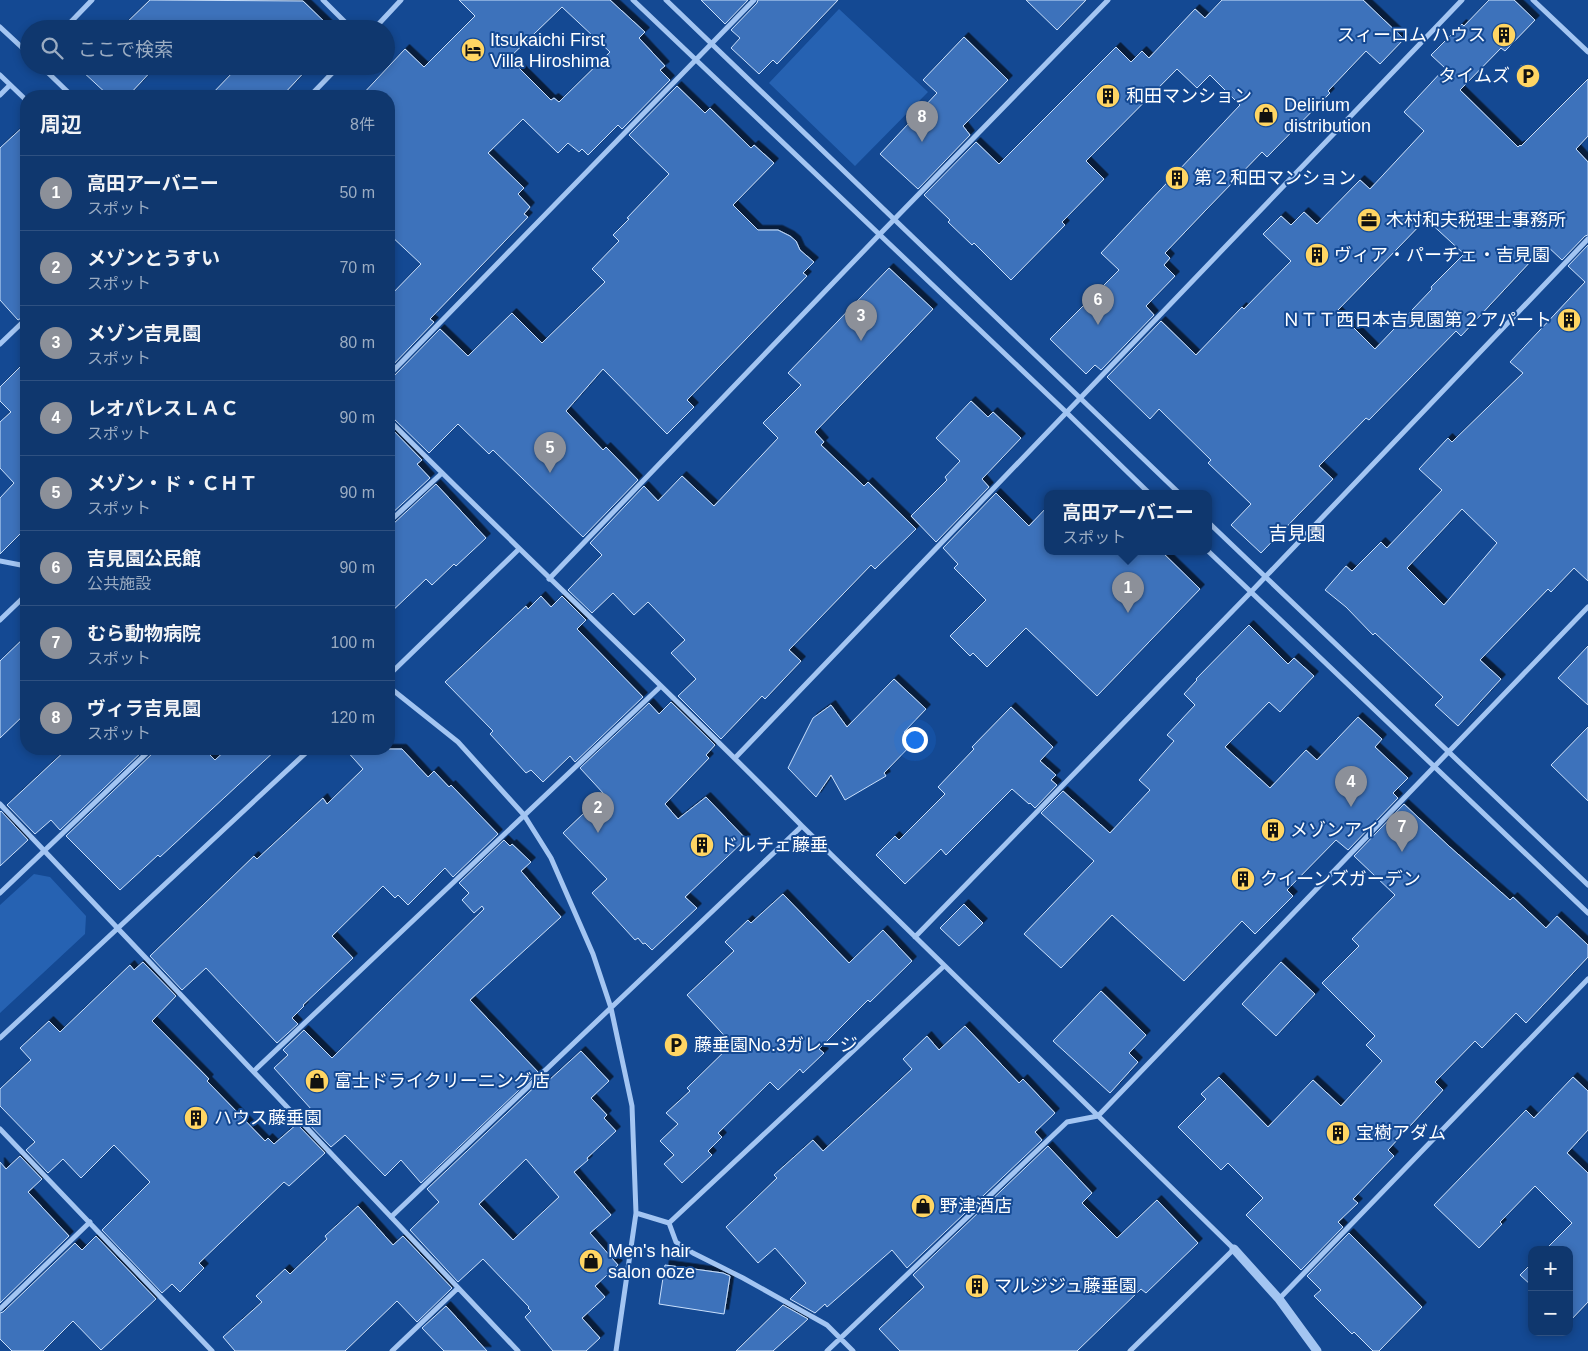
<!DOCTYPE html>
<html lang="ja">
<head>
<meta charset="utf-8">
<style>
  :root { --surface:#0f376e; --page:#1d4276; --text:#f1f3f6; --muted:#9bacc2; --line:#2f5181; --accent:#8c9099 }
  body { margin:0; font-family:Helvetica,"Noto Sans JP",sans-serif; background:var(--page); color:var(--text) }
  .controls { position:absolute; right:15px; bottom:15px; display:grid; overflow:hidden; border-radius:10px; box-shadow:0 2px 8px #0003 }
  .controls button { width:45px; height:45px; display:grid; place-items:center; padding:0; border:0; border-bottom:1px solid var(--line); background:var(--surface); color:var(--text); font:25px sans-serif }
  .you { position:absolute; left:914px; top:739px; width:18px; height:18px; margin:-12px; border:4px solid #fff; border-radius:50%; background:#1a73e8; box-shadow:0 0 0 8px #1a73e833 }
  .badge { display:grid; place-items:center; width:32px; height:32px; border-radius:50%; background:var(--accent); color:#fff; font-size:16px; font-weight:700 }
  .pin { position:absolute; translate:-50% -41px; filter:drop-shadow(0 1px 2px #0008) }
  .pin::after { content:''; position:absolute; top:26px; width:18px; height:15px; background:inherit; clip-path:polygon(0 0,100% 0,50% 100%) }
  .popup { position:absolute; left:1044px; top:490px; width:168px; height:65px; box-sizing:border-box; display:grid; place-content:center; border-radius:10px; background:var(--surface); filter:drop-shadow(0 1px 4px #0005); font-size:16px; white-space:nowrap; color:var(--muted) }
  .popup b { font-size:19px; color:var(--text) }
  .popup::after { content:''; position:absolute; left:50%; top:100%; margin-left:-10px; border:10px solid transparent; border-top-color:var(--surface) }
  .list { margin:0; padding:0; list-style:none }
  h2 { display:flex; justify-content:space-between; align-items:center; height:65px; margin:0; padding:0 20px; font-size:21px }
  h2 small { font-size:16px; font-weight:400; color:var(--muted) }
  .list li { display:grid; grid-template-columns:32px 1fr auto; gap:15px; align-items:center; box-sizing:border-box; height:75px; padding:0 20px; border-top:1px solid var(--line) }
  .list b { display:block; font-size:19px; white-space:nowrap }
  .list p { margin:0; font-size:16px; white-space:nowrap; color:var(--muted) }
  .list em { font-size:16px; font-style:normal; color:var(--muted) }
  .icon { flex:none; width:28px; height:28px; fill:none; stroke:currentColor; stroke-width:2; stroke-linecap:round; stroke-linejoin:round }
  .map { position:relative; flex:none; width:1588px; height:1351px; overflow:hidden }
  .search { position:absolute; background:var(--surface); box-shadow:0 2px 8px #0003; left:20px; top:20px; width:375px; height:55px; display:flex; align-items:center; gap:12px; box-sizing:border-box; padding:0 18px; border-radius:28px; color:var(--muted); font-size:19px }
  .panel { position:absolute; background:var(--surface); box-shadow:0 2px 8px #0003; left:20px; top:90px; width:375px; height:665px; border-radius:20px }
  .map>svg:first-child { display:block }
</style>
</head>
<body>
<div class="map">
<svg width="1588" height="1351" viewBox="0 0 1588 1351">
  <defs>
    <filter id="shadow"><feDropShadow dx="4.5" dy="-4.5" stdDeviation="0" flood-color="#0009"/></filter>
  </defs>
  <rect width="100%" height="100%" fill="#144993"/>
  <path fill="#2662b2" d="M839,9l89,83 -73,74 -86,-83z
    M34,874l16,3 36,39 -1,18 -85,79v-108z"/>
  <path fill="#3d72bb" stroke="#cae0fc" fill-rule="evenodd" filter="url(#shadow)" d="M150,0l153,1 29,28h-212z
    M459,0h151l35,32 -6,6 26,28 -5,4 10,10 -48,49 -4,-4 -30,30 -6,-6 -3,3 -11,-9 -10,10 -35,-34 -35,34 36,35 -6,6 12,13 -6,7 4,3 -98,102 4,3 -45,47v-72l32,-33 -32,-30v-138h-28l44,-47 19,18 51,-51zM562,7l48,45 -51,50 -5,-4 -3,2 -42,-42z
    M701,0h47l-23,24z
    M758,0h80l-61,64 -4,-4 -14,14 -28,-26 9,-10 -9,-8 26,-27z
    M1026,0h60l-29,30z
    M1222,0h141l41,39 -24,25 -14,-13 -38,40 2,2 -63,64 -5,-5 -58,60 -39,41 5,5 -6,7 11,11 -29,30 8,9 -53,55 -6,-5 -9,9 -36,-35 69,-69 -18,-17 139,-148 -30,-30 -13,13 -20,-19 -91,92 18,18 -42,43 3,3 -54,55 -37,-37 -2,2 -24,-23 2,-2 -26,-25 52,-53 23,22 117,-117 15,15 11,-11 7,7 46,-49 10,9z
    M1489,0h25l21,20 -30,31 -4,-3 -41,42 58,57 2,-2 1,1 67,-67v57l-12,13 12,13v73l-3,1 -23,24 -16,-15 -85,91 -5,-5 -87,89 -3,-2 -47,48 14,13 -72,74 -30,-28 20,-21 -43,-41 3,-3 -52,-51 -9,10 -43,-42 54,-56 35,34 46,-48 2,2 47,-48 -28,-27 18,-18 10,9 13,-13 13,12 43,-44 10,9 54,-58 -20,-19 41,-44 -14,-13 31,-31 2,2zM1426,219l38,35 -33,33 1,2 -57,60 -38,-38z
    M964,37l44,43 -45,46 7,9 -52,54 -38,-35 57,-61 -14,-13z
    M84,66h72l-28,30h-19l-28,-26z
    M228,66h82l-28,30h-72l24,-25z
    M677,86l28,27 5,-5 41,40 3,-3 20,18 -41,42 25,25h20l12,6 6,5 4,9 14,12 -11,11 4,3 -120,124 7,7 -27,27 -64,-65 -37,42 37,39 3,-3 32,33 -55,57 -90,-87 -4,4 -31,-30 -29,29 -37,-36 -3,-1v-37l3,-1 48,-49 28,27 44,-43 30,30 63,-61 -13,-13 27,-28 -6,-6 16,-16 -2,-1 42,-44 -40,-39z
    M26,124v191l-8,5 -18,-20v-152z
    M1588,245v336l-14,-13 -23,24 -3,-3 -68,71 21,19 -43,47 -23,-21 8,-8 -68,-64 -2,2 -27,-28 -21,-17 21,-24 6,5 29,-29 6,6 55,-58 -23,-21 29,-31 4,4 71,-69 -13,-11 75,-80 -17,-16zM1462,509l35,34 -53,62 -37,-37z
    M889,268l44,41 -118,123 9,10 -3,3 43,41 4,-4 48,47 -41,40 -4,-4 -82,85 12,11 -36,38 -3,-3 -41,43 -43,-43 18,-17 -25,-26 14,-13 -37,-38 -14,13 -21,-22 -21,20 -24,-23 34,-35 -12,-12 54,-57 14,15 24,-25 32,30 64,-68 -15,-15 38,-38 -13,-12z
    M26,361v167l-26,26v-56l14,-15 -14,-15v-46l11,-10 -11,-11v-14z
    M971,401l17,16 5,-5 28,26 -39,41 7,8 -53,55 -25,-26 36,-36 -2,-3 15,-16 -24,-23z
    M389,426l33,34 -5,4 13,14 -41,38z
    M436,484l50,54 -30,28 -2,-2 -22,21 -6,-6 -37,35v-88l3,-1z
    M996,493l33,33 19,-20v46h114l38,37 -103,107 -71,-68 -39,39 -14,-14 -3,3 -20,-20 36,-36 -32,-32 4,-4 -15,-16z
    M541,596l10,11 11,-11 24,24 -9,9 66,68 -68,65 -5,-6 -27,26 -12,-12 -5,3 -36,-39 3,-3 -48,-49 81,-76 2,3z
    M1249,625l39,39 6,-6 20,18 -34,36 -11,-10 -44,45 45,41 36,-38 11,10 41,-43 24,22 -7,8 33,31 -15,15 5,5 -50,52 -12,-10 -49,50 6,6 -38,38 -13,-13 -58,60 -72,-66 -51,53 -37,-34 70,-73 -53,-48 22,-22 47,42 40,-43 -11,-10 35,-39 -7,-6 28,-30 -11,-11 13,-14 -1,-1z
    M26,636v77l-26,25v-77z
    M1588,646v59l-30,-27z
    M894,679l32,30 -22,23 10,10 -30,31 2,3 -41,24 -14,-25 -15,22 -28,-29 25,-50 18,-13 16,22z
    M671,702l44,43 -9,10 3,3 -44,46 13,15 28,-22 40,42 -61,58 12,11 -45,42 -7,-7 -2,1 -5,-6 -3,2 -43,-47 15,-14 -44,-46 41,-39 -24,-26 69,-65 10,11z
    M1011,707l42,40 -13,14 16,14 -5,5 6,5 -22,23 -5,-5 -1,1 -17,-15 -66,66 -5,-6 -36,35 -29,-29 19,-19 4,4 46,-46 -7,-7 36,-38 -2,-2z
    M1588,727v74l-37,-36z
    M67,749h78l-85,81 -9,-10 -16,14 -28,-29z
    M155,749h49l11,11 12,-11h50l-117,108 -2,-2 -38,35 -54,-54 88,-84z
    M345,749h57l26,28 6,-6 15,16 2,-2 47,49 -45,43 -8,-9 -37,37 -10,-10 -3,3 -12,-12 -51,50 21,22 -50,47 1,1 -12,12 6,6 -21,19 -71,-75 -24,22 -32,-34 104,-100 3,3 66,-61 4,6 36,-35z
    M1404,804l46,43 60,53 3,-3 33,31 11,-12 31,29v12l-62,66 -10,-10 -34,35 -7,-7 -40,41 8,8 -55,60 6,6 -41,43 5,4 -20,19 5,5 -42,43 -55,-55 17,-17 -35,-35 -7,7 -43,-43 28,-28 -5,-5 18,-17 49,50 45,-47 28,26 41,-45 -16,-16 9,-9 -53,-53 37,-37 -7,-7 43,-44 -41,-39z
    M1,811l27,29 -28,26v-54z
    M504,840l6,6 2,-2 19,18 -10,9 40,46 -91,83 68,72 -117,111 -20,-23 -16,16 -40,-41 -14,12 -28,-29 9,-8 -38,-42 14,-13 -5,-5 21,-20 28,28 152,-149 -2,-3 -8,7 -12,-13 7,-7 -10,-10z
    M783,894l66,69 34,-33 29,31 -42,41 -2,-2 -49,49 5,4 -21,20 -3,-4 -22,21 -8,-8 -52,51 4,4 -14,14 4,4 -30,28 -18,-19 10,-9 -14,-14 18,-17 -12,-11 24,-22 -3,-3 45,-44 -45,-49 47,-44 -9,-9 23,-22 3,3z
    M964,904l19,19 -24,23 -19,-18z
    M143,962l33,34 -24,25 57,58 -2,2 58,60 3,-3 6,6 23,-20 28,29 -36,33 -5,-4 -85,81 5,5 -24,24 -8,-8 -10,9 -60,-63 48,-48 -36,-37 -33,33 -18,-19 -15,14 -22,-23 9,-8 -35,-36v-17l31,-29 -11,-12 29,-27 11,11 70,-67 4,5z
    M1281,962l34,32 -39,42 -34,-32z
    M1101,991l45,44 -17,18 9,9 -28,31 -57,-52z
    M965,1026l54,57 4,-4 32,34 -20,19 7,8 -135,128 -15,-18 -65,57 -2,-3 -10,9 -25,-14 16,-16 -31,-35 -17,15 -32,-36 51,-49 -3,-3 39,-35 10,11 89,-82 -9,-10 24,-23 12,14z
    M581,1051l28,30 -18,17 16,17 -3,3 12,13 -29,27 1,2 -14,12 37,43 -21,18 28,32 -23,21 10,11 -23,21 18,20 -14,13h-33l-28,-34 6,-6 -3,-3 1,-1 -46,-48 -25,23 -48,-52 29,-28 -12,-13 117,-111 3,4zM526,1159l33,38 -46,43 -34,-36z
    M1573,1077l15,14v39l-21,23 21,20v129l-19,20v-72h-24l27,-27 -37,-37 -35,36 2,2 -23,24 -45,-43 92,-95 8,8z
    M1048,1146l44,47 -10,10 35,35 40,-38 41,43 -52,50 -5,-4 -64,62h-177l-21,-22 45,-42 -11,-12z
    M20,1156l22,23 -14,13 41,44 -69,67v-141l6,7z
    M358,1206l35,39 10,-9 49,52 -35,34 -20,-21 -52,50h-110l-12,-14 39,-35 -6,-6 29,-27 5,5 37,-35 -2,-3z
    M1349,1233l73,74 -43,44h-6l-19,-19 -2,2 -38,-38 7,-6 -14,-14z
    M96,1236l60,63 -55,51 -28,-29 -30,30h-31l-12,-12v-26l3,-1 72,-69 7,7z
    M1532,1263v23l-12,-11z
    M665,1265l58,8 7,3 -6,38 -65,-10z
    M783,1305l25,14 -35,32h-37z
    M446,1306l41,45h-43l-22,-23z"/>
  <g fill="none" stroke-linecap="round" stroke-linejoin="round">
    <path stroke="#a3c5f2" stroke-width="5" d="M323,0l29,29
      M633,0l433,412 84,82
      M666,0l514,494
      M1533,0l55,52
      M0,27l29,27
      M64,29l28,-29
      M374,29l27,-29
      M41,66l31,30
      M0,75l26,25
      M0,95l10,-10
      M310,96l29,-30
      M0,344l26,-25
      M389,375l365,-375
      M389,420c136,137 278,268 413,406l432,423 -104,102
      M389,522l53,-49
      M1208,522l380,363
      M1208,551l380,362
      M0,561l26,5
      M549,579l330,-344 229,-235
      M0,620l26,-25
      M389,675l130,-126
      M389,687l69,55 66,73 27,43 42,96 18,54 21,98 4,107 -20,138
      M735,758l727,-758
      M0,804l518,547
      M0,893l151,-144
      M915,937l335,-344 338,-354
      M0,1038l310,-289
      M254,1071l407,-385
      M0,1129l212,222
      M636,1213l33,10 7,19 17,11 50,25 84,47 26,26
      M391,1217l411,-391
      M669,1223l275,-257
      M1279,1299l309,-320
      M0,1309l90,-87
      M392,1351l66,-63
      M827,1351l240,-229 31,-6 490,-509"/>
    <path stroke="#a3c5f2" stroke-width="9" d="M1234,1249l45,50 38,52"/>
  </g>
  <defs>
    <g id="building-disc" transform="scale(1.25)"><circle r="9.5" fill="#ffd563" stroke="#144993"/><path d="M-4-6H4V6H1V3H-1V6H-4ZM-2.5-4.3h1.7v1.8h-1.7ZM.8-4.3h1.7v1.8H.8ZM-2.5-1h1.7V.8h-1.7ZM.8-1h1.7V.8H.8Z" fill="#111"/></g>
    <g id="hotel-disc" transform="scale(1.25)"><circle r="9.5" fill="#ffd563" stroke="#144993"/><path d="M-6-4.5h1.5V1H6V5H4.5V3h-9V5H-6ZM-4 0a1.8 1.8 0 1 1 3.6 0ZM.5 0V-2.5h3Q6-2.5 6 0Z" fill="#111"/></g>
    <g id="parking-disc" transform="scale(1.25)"><circle r="9.5" fill="#ffd563" stroke="#144993"/><path d="M-3.5-5.5H1a3.5 3.5 0 0 1 0 7H-1V5.5H-3.5ZM-1-3.4V-.6H.8a1.4 1.4 0 0 0 0-2.8Z" fill="#111"/></g>
    <g id="shop-disc" transform="scale(1.25)"><circle r="9.5" fill="#ffd563" stroke="#144993"/><path d="M-5-2.5h2.3a2.7 3.5 0 0 1 5.4 0H5L5.5 6h-11ZM-1.5-2.5h3a1.5 2.3 0 0 0-3 0Z" fill="#111"/></g>
    <g id="office-disc" transform="scale(1.25)"><circle r="9.5" fill="#ffd563" stroke="#144993"/><path d="M-6-3h4V-5.5h4V-3h4V5H-6ZM-1-4.5V-3h2v-1.5ZM-6 0V1H6V0Z" fill="#111"/></g>
  </defs>
  <g fill-rule="evenodd">
    <use href="#building-disc" x="1504" y="35"/>
    <use href="#hotel-disc" x="473" y="50"/>
    <use href="#parking-disc" x="1528" y="76"/>
    <use href="#building-disc" x="1108" y="96"/>
    <use href="#shop-disc" x="1266" y="115"/>
    <use href="#building-disc" x="1177" y="178"/>
    <use href="#office-disc" x="1369" y="220"/>
    <use href="#building-disc" x="1317" y="255"/>
    <use href="#building-disc" x="1569" y="320"/>
    <use href="#building-disc" x="1273" y="830"/>
    <use href="#building-disc" x="702" y="845"/>
    <use href="#building-disc" x="1243" y="879"/>
    <use href="#parking-disc" x="676" y="1045"/>
    <use href="#shop-disc" x="317" y="1081"/>
    <use href="#building-disc" x="196" y="1118"/>
    <use href="#building-disc" x="1338" y="1133"/>
    <use href="#shop-disc" x="923" y="1206"/>
    <use href="#shop-disc" x="591" y="1261"/>
    <use href="#building-disc" x="977" y="1286"/>
  </g>
  <g text-anchor="middle" stroke-width="4" stroke-linejoin="round" paint-order="stroke">
    <g font-size="18" fill="#fff" stroke="#144993" text-anchor="start">
      <text x="1486" y="41" text-anchor="end">スィーロム ハウス</text>
      <text x="490" y="46">Itsukaichi First<tspan x="490" dy="21">Villa Hiroshima</tspan></text>
      <text x="1510" y="82" text-anchor="end">タイムズ</text>
      <text x="1126" y="102">和田マンション</text>
      <text x="1284" y="111">Delirium<tspan x="1284" dy="21">distribution</tspan></text>
      <text x="1194" y="184">第２和田マンション</text>
      <text x="1386" y="226">木村和夫税理士事務所</text>
      <text x="1334" y="261">ヴィア・パーチェ・吉見園</text>
      <text x="1552" y="326" text-anchor="end">ＮＴＴ西日本吉見園第２アパート</text>
      <text x="1290" y="836">メゾンアイ</text>
      <text x="720" y="851">ドルチェ藤垂</text>
      <text x="1260" y="885">クイーンズガーデン</text>
      <text x="694" y="1051">藤垂園No.3ガレージ</text>
      <text x="334" y="1087">富士ドライクリーニング店</text>
      <text x="214" y="1124">ハウス藤垂園</text>
      <text x="1356" y="1139">宝樹アダム</text>
      <text x="940" y="1212">野津酒店</text>
      <text x="608" y="1257">Men's hair<tspan x="608" dy="21">salon ooze</tspan></text>
      <text x="994" y="1292">マルジジュ藤垂園</text>
    </g>
    <g font-size="19" fill="#fff" stroke="#144993">
      <text x="1297" y="540">吉見園</text>
    </g>
  </g>
</svg>
<div class="controls">
<button>+</button>
<button>−</button>
</div>
<div class="you"></div>
<div class="pin badge" style="left:1128px;top:613px">1</div>
<div class="popup"><b>高田アーバニー</b>スポット</div>
<div class="pin badge" style="left:598px;top:833px">2</div>
<div class="pin badge" style="left:861px;top:341px">3</div>
<div class="pin badge" style="left:1351px;top:807px">4</div>
<div class="pin badge" style="left:550px;top:473px">5</div>
<div class="pin badge" style="left:1098px;top:325px">6</div>
<div class="pin badge" style="left:1402px;top:852px">7</div>
<div class="pin badge" style="left:922px;top:142px">8</div>
<div class="search"><svg class="icon" aria-label="search" viewBox="0 0 24 24"><circle cx="10" cy="10" r="6"/><path d="M15 15l6 6"/></svg>ここで検索</div>
<section class="panel">
<h2>周辺<small>8件</small></h2>
<ul class="list">
<li><span class="badge">1</span><div><b>高田アーバニー</b><p>スポット</p></div><em>50 m</em></li>
<li><span class="badge">2</span><div><b>メゾンとうすい</b><p>スポット</p></div><em>70 m</em></li>
<li><span class="badge">3</span><div><b>メゾン吉見園</b><p>スポット</p></div><em>80 m</em></li>
<li><span class="badge">4</span><div><b>レオパレスＬＡＣ</b><p>スポット</p></div><em>90 m</em></li>
<li><span class="badge">5</span><div><b>メゾン・ド・ＣＨＴ</b><p>スポット</p></div><em>90 m</em></li>
<li><span class="badge">6</span><div><b>吉見園公民館</b><p>公共施設</p></div><em>90 m</em></li>
<li><span class="badge">7</span><div><b>むら動物病院</b><p>スポット</p></div><em>100 m</em></li>
<li><span class="badge">8</span><div><b>ヴィラ吉見園</b><p>スポット</p></div><em>120 m</em></li>
</ul>
</section>
</div>
</body>
</html>
